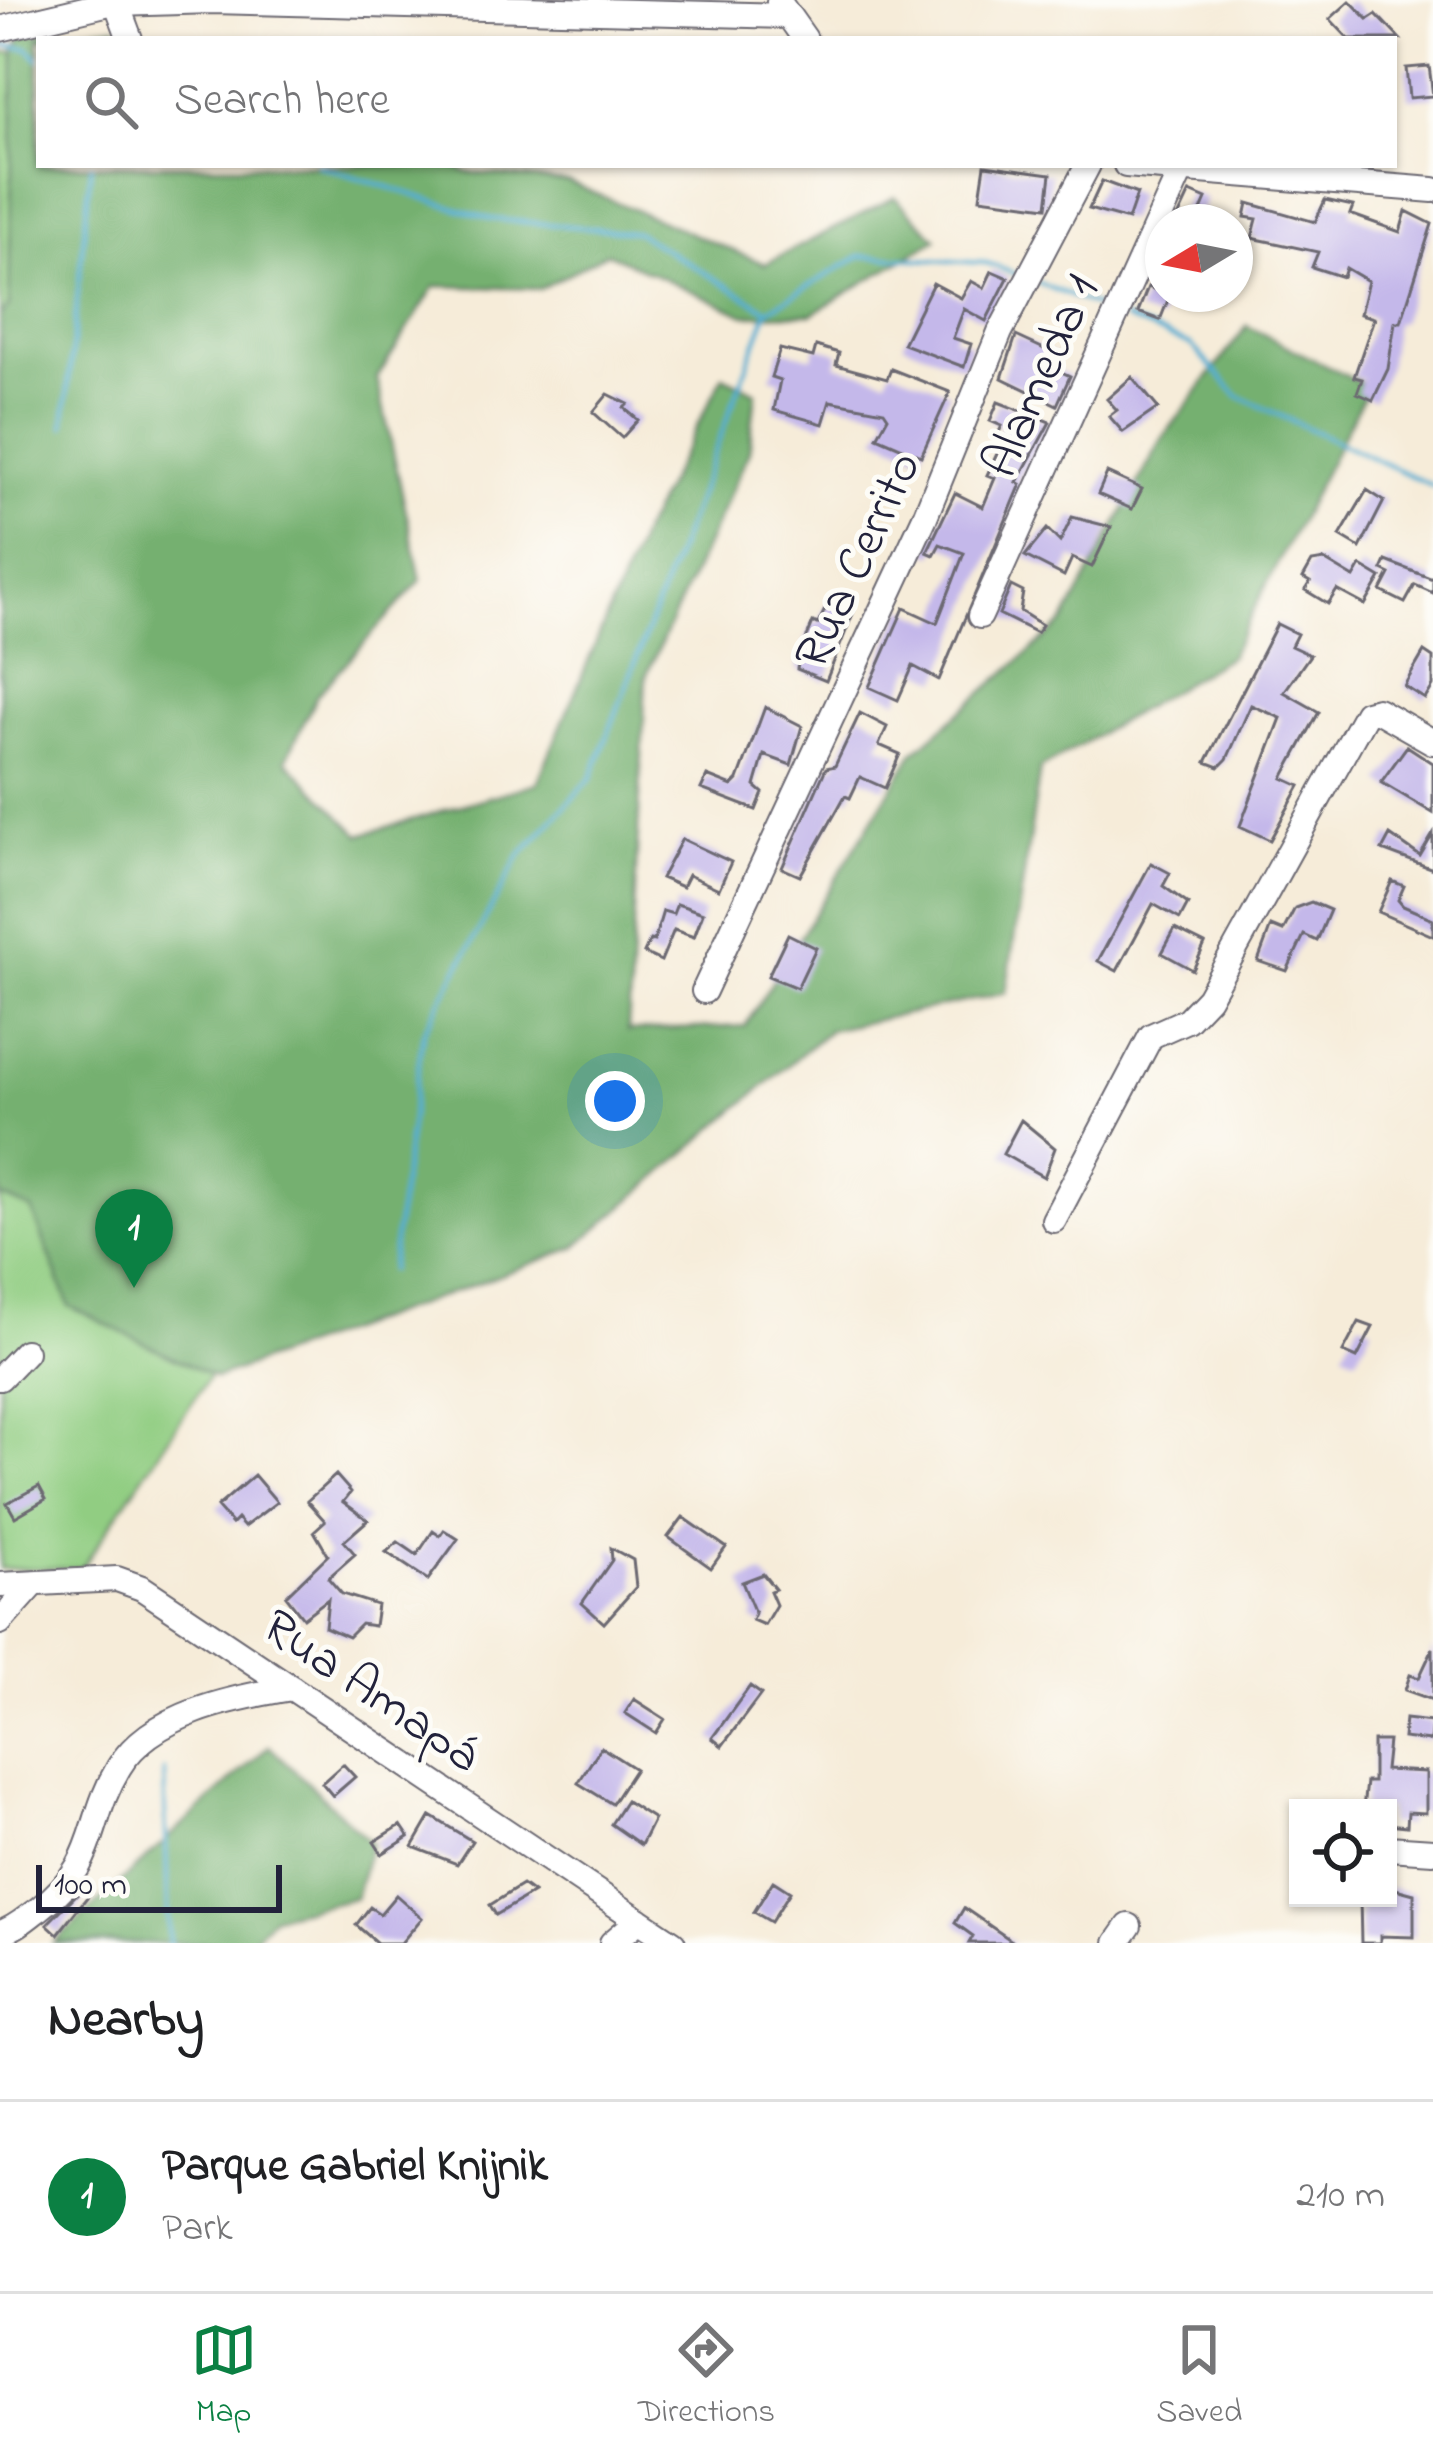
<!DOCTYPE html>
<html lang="en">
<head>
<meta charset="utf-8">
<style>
  :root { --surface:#fff; --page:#f2f2f2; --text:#202124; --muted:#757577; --line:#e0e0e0; --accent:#0b8043 }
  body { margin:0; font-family:"Indie Flower",sans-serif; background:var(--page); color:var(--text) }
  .controls { position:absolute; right:36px; bottom:36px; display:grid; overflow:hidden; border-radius:0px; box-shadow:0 3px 9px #0004 }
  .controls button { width:108px; height:108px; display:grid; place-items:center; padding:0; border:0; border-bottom:3px solid var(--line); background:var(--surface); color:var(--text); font:60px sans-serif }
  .compass { position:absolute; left:1145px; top:204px; width:108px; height:108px; border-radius:50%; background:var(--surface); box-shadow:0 3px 9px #0004; rotate:260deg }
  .scale { position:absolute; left:36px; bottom:30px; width:246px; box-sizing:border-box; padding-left:12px; border:6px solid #22223b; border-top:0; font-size:33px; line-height:42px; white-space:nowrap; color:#22223b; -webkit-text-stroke:9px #fdfcf7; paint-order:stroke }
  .you { position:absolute; left:615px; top:1101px; width:42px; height:42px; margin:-30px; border:9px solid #fff; border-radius:50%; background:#1a73e8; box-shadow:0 0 0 18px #1a73e833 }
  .badge { display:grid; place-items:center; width:78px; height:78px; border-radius:50%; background:var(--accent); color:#fff; font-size:39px; font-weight:700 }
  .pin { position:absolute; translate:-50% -99px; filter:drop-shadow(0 3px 6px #0008) }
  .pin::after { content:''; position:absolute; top:63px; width:42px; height:36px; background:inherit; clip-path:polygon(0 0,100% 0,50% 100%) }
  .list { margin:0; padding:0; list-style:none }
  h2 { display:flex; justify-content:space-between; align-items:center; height:156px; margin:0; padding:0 48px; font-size:51px }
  h2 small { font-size:39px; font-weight:400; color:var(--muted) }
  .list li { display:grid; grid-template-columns:78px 1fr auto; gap:36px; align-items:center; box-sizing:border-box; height:192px; padding:0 48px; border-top:3px solid var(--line) }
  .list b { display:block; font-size:45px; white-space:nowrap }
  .list p { margin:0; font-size:39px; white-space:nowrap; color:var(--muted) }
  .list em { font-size:39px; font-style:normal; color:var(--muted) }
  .icon { flex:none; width:66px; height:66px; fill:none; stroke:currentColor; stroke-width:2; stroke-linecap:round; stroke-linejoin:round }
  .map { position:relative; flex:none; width:1433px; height:1943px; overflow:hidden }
  .search { position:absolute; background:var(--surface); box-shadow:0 3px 9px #0004; left:36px; right:36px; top:36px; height:132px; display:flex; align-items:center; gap:30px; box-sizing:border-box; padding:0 42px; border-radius:0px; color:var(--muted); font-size:45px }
  .sheet { height:348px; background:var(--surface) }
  nav { display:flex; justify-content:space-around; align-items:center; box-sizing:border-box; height:168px; border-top:3px solid var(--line); background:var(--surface); font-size:33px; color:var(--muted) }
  nav a { display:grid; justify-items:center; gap:6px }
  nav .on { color:var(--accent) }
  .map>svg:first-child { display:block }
</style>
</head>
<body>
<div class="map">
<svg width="1433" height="1943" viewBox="0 0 1433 1943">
  <rect width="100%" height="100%" fill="#fdfcf7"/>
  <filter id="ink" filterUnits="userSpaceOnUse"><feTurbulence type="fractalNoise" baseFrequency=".00833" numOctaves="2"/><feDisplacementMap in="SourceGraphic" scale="24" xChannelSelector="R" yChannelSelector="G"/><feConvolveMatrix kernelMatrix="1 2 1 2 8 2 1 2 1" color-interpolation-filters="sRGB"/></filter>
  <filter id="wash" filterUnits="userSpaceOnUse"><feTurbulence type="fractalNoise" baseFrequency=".004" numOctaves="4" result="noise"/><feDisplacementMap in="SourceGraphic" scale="48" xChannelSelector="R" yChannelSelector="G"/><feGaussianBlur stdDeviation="2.7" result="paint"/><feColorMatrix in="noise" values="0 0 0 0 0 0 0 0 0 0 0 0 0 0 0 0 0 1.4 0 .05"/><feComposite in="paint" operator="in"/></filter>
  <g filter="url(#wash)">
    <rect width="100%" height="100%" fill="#f6ecd9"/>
    <path fill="#91cd82" stroke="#5a785e" stroke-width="3" d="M14,52l-14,723v-722z
      M0,940l326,261 -244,367 -82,1z"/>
    <path fill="#74b070" stroke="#4b6956" stroke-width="3" d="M117,26l5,13h-83v126h413l14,7 102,10 197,82 130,-67 42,42 -125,75 -67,1 -138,-62 -67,36 -105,-3 -58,92 44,202 -104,115 -31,65 74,75 177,-52 108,-257 78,-150 33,16 -7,60 -103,224 -18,355 117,-5 169,-274 150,-130 98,-183 85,-113 121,61 -138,269 -190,113 -34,224 -177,37 -254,218 -359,130 -147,-72 -37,-96 -32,-14v-881l9,-9 5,-254 8,-17z
      M269,1746l102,97 -16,55 -82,18 -24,27h-195z"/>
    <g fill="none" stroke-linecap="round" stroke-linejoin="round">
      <path stroke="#55aed2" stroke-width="4.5" d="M0,45l28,3 11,11
        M317,165l174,54 145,13 132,78 92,-54 127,7 33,13
        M1036,282l73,30
        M1125,319l66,26 47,51 195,90
        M64,427l27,-262
        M390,1270l33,-237 96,-176 73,-80 176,-467
        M164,1770l5,173"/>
    </g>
    <g id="blocks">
      <path fill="#c4b8ea" d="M1350,1l18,18 8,-5 24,25h-51l-19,-20z
        M1429,66l4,30 -24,2 -3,-30z
        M985,165l66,9 -4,33 -67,-9z
        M1102,181l35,13 -9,26 -39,-11z
        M1190,192l16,7 -10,23h-20z
        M1325,200l28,6 -3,8 50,18 6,-21 26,13 -31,98h-6l-7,47 -15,31 -16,-7 5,-14 -8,-2 20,-59 -14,-4 8,-33 -22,-13 -3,9 -31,-10 6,-15 -66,-14 5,-19 -12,-2 3,-14 67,19z
        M992,271l16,7 -22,43 -22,-12 -11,29 18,6 -7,23 -61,-23 30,-61 28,15 10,-17 13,7z
        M1148,287l22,8 -10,25 -22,-8z
        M1016,336l43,20 -6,12 17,8 -13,29 -55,-27z
        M816,346l23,7 -3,12 51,14 4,-10 59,23 -29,64 -44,-19 11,-20 -4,-6 -54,-10 -7,23 -49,-14 6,-30 -9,-3 9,-28 33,8z
        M1132,377l26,31 -35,24 -14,-16 8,-6 -10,-11z
        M608,394l20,10 -4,4 14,12 -16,18 -29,-26z
        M998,402l52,20 -33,60 4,2 -82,196 -26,-14 -15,34 -29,-13 35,-79 33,15 27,-70 -24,-9 -6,11 -7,-3 28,-59 28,14 12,-29 -8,-3 17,-36 -7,-3 5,-10 -12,-5z
        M1107,473l35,16 -10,20 -34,-15z
        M1367,490l17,11 -24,47 -20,-12z
        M1072,517l39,10 -19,40 -20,-9 -8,18 -39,-20 22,-27 13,13z
        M1324,560l30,18 7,-12 20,12 -16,27 -28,-15 -9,14 -23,-14 5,-8 -7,-4 9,-16z
        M1386,561l47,18v14l-18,-8 -10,18 -24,-12 9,-17 -8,-4z
        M1011,586l12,6 -3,19 22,14 -5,8 -38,-19z
        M841,599l15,7 -30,75 -29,-12 2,-12 14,-35 5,2 9,-19 10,3z
        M1277,624l20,10 -6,12 19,9 -26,37 35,20 -36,66 17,8 -30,54 -30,-14 41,-108 -30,-13 -24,54 -8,8 -13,-5z
        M1424,652l9,6v28l-8,13 -21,-13z
        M765,707l37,19 -11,39 -27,-10 -9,31 8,7 -7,17 -55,-21 6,-13 25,10 6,-6z
        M860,713l27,14 -8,18 21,9 -15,34 -25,-11 -10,21 -5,-2 -45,80 -18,-8 44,-100 9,-2z
        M1407,746l26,17v50l-52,-31z
        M1433,834v35l-51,-19 8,-15 30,21z
        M682,839l49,23 -12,27 -31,-14 -6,12 -21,-9z
        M1151,863l19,10 -7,13 25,18 -8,15 -27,-15 -36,67 -19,-10z
        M1392,881l12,5 -6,14 5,6 30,13v17l-55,-24z
        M1311,902l19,8 -13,31 -13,-6 -17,36 -29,-10 13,-35 12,5 12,-23z
        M677,904l26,9 -9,24 -20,-7 -13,31 -17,-8 6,-13 4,1 9,-30 10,3z
        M1175,929l30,15 -12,26 -31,-17z
        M788,934l28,14 -19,40 -29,-12z
        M1021,1120l34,28 -11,29 -41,-23z
        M1359,1322l14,5 -16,31 -14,-6z
        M254,1475l23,27 -33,25 -7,-8 -5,5 -15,-17z
        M336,1475l15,17 -8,10 25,18 -24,21 11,13 -27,24 14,16 35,11 -3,21 -13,-2 -13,13 -23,-10 3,-28 -25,19 -17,-22 42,-41 -14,-24 11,-10 -18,-20z
        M39,1486l7,13 -31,18 -8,-14z
        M683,1517l43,30 -15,21 -43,-31z
        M444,1530l14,9 -30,41 -42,-28 12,-10 19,13 16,-24 7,5z
        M611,1548l22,12 3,27 -32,36 -22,-20 30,-43z
        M763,1574l12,15 -5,2 6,14 -12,20 -12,-5 3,-7 -13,-31z
        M1433,1648v52l-28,-10 5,-15 9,3z
        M750,1686l11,8 -39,52 -10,-8z
        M634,1699l31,20 -9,14 -31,-20z
        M1405,1719l27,3 -2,19 -27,-3z
        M1373,1741h15l-3,29 41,2v41l-18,-1 -1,14 -19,-2v-16h-25l3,-26h7z
        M601,1747l34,22 -23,35 -34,-21z
        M343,1764l12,13 -22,19 -11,-13z
        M626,1801l28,18 -13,26 -30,-21z
        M431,1816l41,25 -15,23 -44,-17z
        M401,1825l8,12 -27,17 -8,-12z
        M773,1881l17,11 -19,30 -17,-10z
        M522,1885l11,8 -37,22 -6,-10z
        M1388,1887l26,7v43l-34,-1v7h-19l-1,-45h28z
        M81,1890l7,6 -30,38 -11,-10z
        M396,1895l26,23 -21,25h-24l-21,-18 14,-18 10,7z
        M964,1908l51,35h-46l4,-7 -18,-13z"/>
    </g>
  </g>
  <g filter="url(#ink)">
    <use href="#blocks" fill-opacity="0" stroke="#6c6972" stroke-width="3"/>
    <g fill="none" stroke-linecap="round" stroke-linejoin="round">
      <g stroke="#6c6972" stroke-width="28">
        <path id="minor" d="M779,2l26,37
          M0,29l122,-29
          M130,39l-13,-35 96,-3 574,15
          M1126,165l307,25
          M980,616l200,-443
          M704,991l220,-472 76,-187 88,-167
          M1054,1220l97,-184 36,-16 21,-22 158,-285 11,-3 56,32
          M0,1378l25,-26
          M0,1585l117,-6 25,9 531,355
          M0,1622l34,-38
          M1388,1848l45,3
          M0,1933c15,-4 26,-15 39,-24 62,-48 46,-86 80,-142 32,-54 118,-70 173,-79
          M612,1943l27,-23
          M1117,1943l12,-17"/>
      </g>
      <use href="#minor" stroke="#fff" stroke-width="24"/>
    </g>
  </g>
  <g text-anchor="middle" stroke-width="10" stroke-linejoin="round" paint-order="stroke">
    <g font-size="51" fill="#22223b" stroke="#fdfcf7">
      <text transform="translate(1038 375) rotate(-66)" y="18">Alameda 1</text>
      <text transform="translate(855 559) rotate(-65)" y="18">Rua Cerrito</text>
      <text transform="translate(373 1688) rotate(34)" y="18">Rua Amapá</text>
    </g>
  </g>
</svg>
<div class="controls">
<button><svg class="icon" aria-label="locate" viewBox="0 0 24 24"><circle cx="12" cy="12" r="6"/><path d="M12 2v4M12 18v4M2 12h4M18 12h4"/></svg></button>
</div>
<svg class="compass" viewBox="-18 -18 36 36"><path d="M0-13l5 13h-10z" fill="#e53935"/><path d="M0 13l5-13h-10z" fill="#757577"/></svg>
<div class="scale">100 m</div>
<div class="you"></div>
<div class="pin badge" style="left:134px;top:1288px">1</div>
<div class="search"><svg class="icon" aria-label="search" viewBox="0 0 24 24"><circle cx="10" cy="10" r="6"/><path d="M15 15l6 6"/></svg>Search here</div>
</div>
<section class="sheet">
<h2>Nearby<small></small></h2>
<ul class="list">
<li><span class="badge">1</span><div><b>Parque Gabriel Knijnik</b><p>Park</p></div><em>210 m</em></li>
</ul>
</section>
<nav>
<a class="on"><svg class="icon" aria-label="map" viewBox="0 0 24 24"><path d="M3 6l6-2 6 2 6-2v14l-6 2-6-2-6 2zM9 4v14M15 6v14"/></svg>Map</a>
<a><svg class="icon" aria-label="directions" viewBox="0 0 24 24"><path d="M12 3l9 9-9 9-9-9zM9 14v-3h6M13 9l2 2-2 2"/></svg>Directions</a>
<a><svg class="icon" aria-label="saved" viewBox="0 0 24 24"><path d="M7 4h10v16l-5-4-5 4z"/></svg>Saved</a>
</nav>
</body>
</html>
